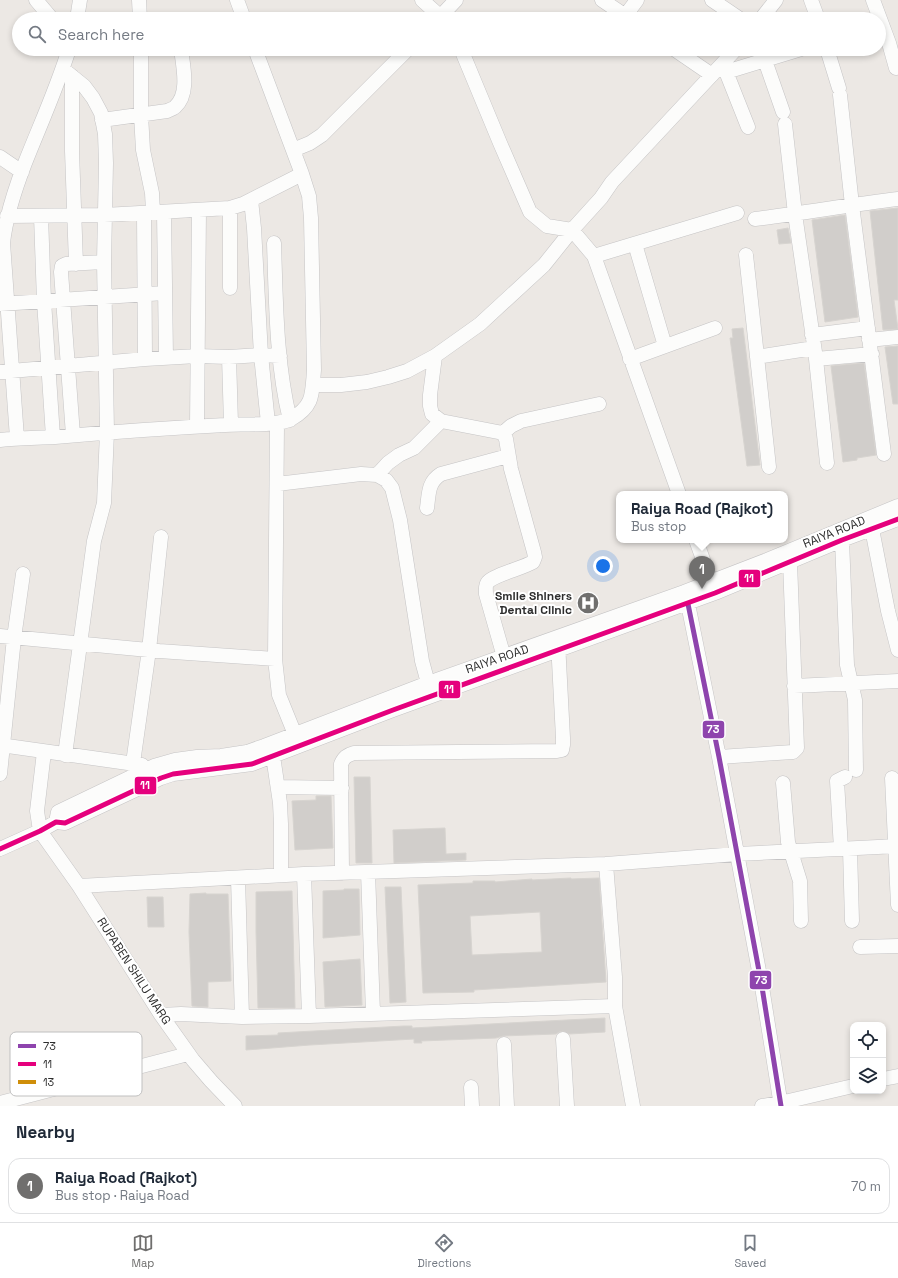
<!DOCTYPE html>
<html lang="en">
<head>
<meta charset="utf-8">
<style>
  :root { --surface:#fff; --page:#f6f6f7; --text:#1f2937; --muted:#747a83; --line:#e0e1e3; --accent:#706f6e }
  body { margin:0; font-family:"Space Grotesk",sans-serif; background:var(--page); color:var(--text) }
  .controls { position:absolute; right:12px; bottom:12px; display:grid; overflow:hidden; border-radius:8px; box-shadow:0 2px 6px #0003 }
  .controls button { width:36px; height:36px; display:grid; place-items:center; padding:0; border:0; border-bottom:1px solid var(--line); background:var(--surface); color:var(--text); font:20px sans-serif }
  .you { position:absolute; left:603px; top:566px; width:14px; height:14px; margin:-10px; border:3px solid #fff; border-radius:50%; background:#1a73e8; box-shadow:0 0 0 6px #1a73e833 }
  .badge { display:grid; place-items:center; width:26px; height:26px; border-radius:50%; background:var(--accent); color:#fff; font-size:13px; font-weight:700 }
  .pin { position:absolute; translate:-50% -33px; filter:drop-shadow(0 1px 2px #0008) }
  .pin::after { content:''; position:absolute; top:21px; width:14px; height:12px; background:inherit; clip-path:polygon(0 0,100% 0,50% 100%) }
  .popup { position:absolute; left:616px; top:491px; width:172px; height:52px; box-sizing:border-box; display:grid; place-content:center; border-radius:8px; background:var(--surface); filter:drop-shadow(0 1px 3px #0005); font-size:13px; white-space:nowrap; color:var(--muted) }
  .popup b { font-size:15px; color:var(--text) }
  .popup::after { content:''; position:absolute; left:50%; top:100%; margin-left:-8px; border:8px solid transparent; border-top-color:var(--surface) }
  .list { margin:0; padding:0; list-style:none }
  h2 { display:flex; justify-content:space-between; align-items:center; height:52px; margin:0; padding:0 16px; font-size:17px }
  h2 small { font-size:13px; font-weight:400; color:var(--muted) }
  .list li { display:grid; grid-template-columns:26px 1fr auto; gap:12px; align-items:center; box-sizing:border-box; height:56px; margin:0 8px 8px; padding:0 8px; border:1px solid var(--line); border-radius:12px }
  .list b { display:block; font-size:15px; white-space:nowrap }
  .list p { margin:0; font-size:13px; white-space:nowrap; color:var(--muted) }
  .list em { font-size:13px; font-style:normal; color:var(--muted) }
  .icon { flex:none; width:22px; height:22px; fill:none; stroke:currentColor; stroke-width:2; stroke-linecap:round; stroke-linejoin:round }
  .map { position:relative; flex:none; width:898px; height:1106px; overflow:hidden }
  .search { position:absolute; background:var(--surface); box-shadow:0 2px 6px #0003; left:12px; right:12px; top:12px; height:44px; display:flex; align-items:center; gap:10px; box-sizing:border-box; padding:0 14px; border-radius:22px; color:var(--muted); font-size:15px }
  .sheet { height:116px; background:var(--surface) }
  nav { display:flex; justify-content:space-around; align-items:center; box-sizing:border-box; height:56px; border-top:1px solid var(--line); background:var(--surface); font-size:11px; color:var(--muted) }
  nav a { display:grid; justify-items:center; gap:2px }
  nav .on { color:var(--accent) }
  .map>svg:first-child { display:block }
</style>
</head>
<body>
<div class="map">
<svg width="898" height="1106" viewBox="0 0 898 1106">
  <rect width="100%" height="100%" fill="#ece8e4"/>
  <path fill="#d1cecb" stroke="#d7d4d0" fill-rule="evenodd" d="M898,208v92h-4l4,29 -15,1 -13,-119z
    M845,215l13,102 -33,5 -13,-102z
    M788,228l3,15 -12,1 -2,-14z
    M743,328l17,137 -13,1 -17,-128h3l-1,-9z
    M898,346v58h-5l-8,-57z
    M864,363l12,92 -19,3v2l-14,2 -12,-96z
    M354,777h16l2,86h-16z
    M316,796h15l2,52 -38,2 -3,-49 24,-1z
    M445,828l1,26 20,-1v7l-72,3 -1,-33z
    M571,878v1l28,-1 7,104 -132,8v2l-51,1 -5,-108 55,-2v-2h22v1l37,-3v1zM540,912l2,40 -70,3 -2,-39z
    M385,887h16l5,115 -16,1z
    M344,889h15l1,46 -37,3v-47l21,-1z
    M292,891l3,117h-37l-2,-77v-39z
    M206,893v1h22l3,87 -23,1v25l-16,-1 -3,-74 1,-38z
    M147,897h16l1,30h-16z
    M360,959l2,46 -37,2 -2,-45z
    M605,1018v14l-36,2 -6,-3 -4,1 -3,2 -53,2 -7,2 -75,3 1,2h-8v-4l-104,6 -64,5v-14l32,-1v-2l126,-7h8v2z"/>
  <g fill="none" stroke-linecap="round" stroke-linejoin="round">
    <g stroke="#c5c4c5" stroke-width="15">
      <path id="minor" d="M36,0l16,19
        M139,0l1,19
        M237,0l7,19
        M422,0l21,19
        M602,0l28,19
        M712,0l28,19
        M811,0l7,19
        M873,0l16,43 7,25
        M625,16l12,-16
        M77,19l3,-19
        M438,19l18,-19
        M761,19l15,-19
        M141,49v66l2,35 9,43 1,19
        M461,49l39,94 30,69 17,14 25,4 22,26 85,238
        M674,49l38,26
        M761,49l22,63
        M827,49l12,39
        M723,64l25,63
        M63,69l21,17 9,12 8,15 4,21 1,29 -2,99 3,170 -3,71 -10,38 -29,214
        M726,72l75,-23
        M72,76v75l4,113
        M840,95l12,110 32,249
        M102,120l65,-9c2,-1 6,-2 8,-4 15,-13 8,-41 6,-58
        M785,124l10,90 21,145 11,104
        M293,150l17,-7 12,-8 86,-86
        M0,157l22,15
        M251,200l3,28 7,127 7,68
        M230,208v80
        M164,212l2,146
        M144,213l1,146
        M7,216l97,-1 126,-7 13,-4 59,-30
        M41,216l3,85 9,136
        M755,219c48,-6 95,-14 143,-20
        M274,243c2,59 2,120 16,177
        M635,244l30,102
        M746,255l23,212
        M594,256l143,-43
        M0,304l164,-11
        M812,335l56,-7
        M869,340l29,-3
        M435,356l-5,39v11l2,8 9,7 62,12 3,6 5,30 23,83 1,5 -2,5c-10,6 -39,13 -45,20 -3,3 -2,8 -2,12l18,63
        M229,357l2,67
        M757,357l57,-9
        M630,359l85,-31
        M816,359l56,-5
        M0,372l145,-13 52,-3 32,1 32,-2 19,1
        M313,385h28l26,-3 21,-5 19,-6 28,-15 45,-32 64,-59 28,-35 29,-32 11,-16 124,-133
        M277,424l-2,235 4,36 19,47
        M197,426l2,-216
        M503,433l8,-7 10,-5 78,-17
        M73,435l-12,-163 1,-6 4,-2 38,-2
        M17,438l-14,-195c3,-28 12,-54 22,-80 15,-38 32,-75 44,-114
        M0,440c18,-2 37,-2 55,-3 56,-5 113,-9 170,-12 16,-1 53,1 66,-6 23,-13 21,-25 23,-49l-3,-152 -2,-22 -7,-22 -47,-125
        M377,475l11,-12 11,-8 15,-7 27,-27
        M277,484l84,-10 16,1 9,5 6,8 8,32 22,141 6,22
        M427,508c2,-15 1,-26 14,-34l67,-18
        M872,529l16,82 10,39
        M696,540l18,50
        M842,540l5,125 8,35 1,70
        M688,604l31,153 43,230 19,119
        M0,636l159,15 116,8
        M794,686l104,-5
        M0,745l142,20
        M44,752l-7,59 3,20 39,55 82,129 32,45 18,21 24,25
        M273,756l7,47 1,21v51
        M719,757l74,-5 4,-4 -7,-186
        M133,763l16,-113 12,-113
        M0,774l14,-136 9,-64
        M892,778l6,127
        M783,783l5,59 12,39 1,40
        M278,787l64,1
        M56,822l2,-10 96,-46 21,-6 22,-3 24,-1 26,-4 17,-6 164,-63 256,-91 83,-32 131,-54
        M0,849l40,-18 16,-9 9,1 96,-45 12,-4 79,-10 141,-54 322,-117 127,-53 56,-21
        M841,849l-4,-68 8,-4
        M850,849l2,72
        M606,864l9,113v29l18,100
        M368,872l5,141
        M342,873l-1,-109c3,-7 6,-9 13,-11l203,-2 5,-1 1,-5v-7l-5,-96
        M304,874l5,142
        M238,878l4,139
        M79,886l225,-12 302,-10 131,-10 161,-8
        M860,947l38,-1
        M161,1015l20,-1 61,3 67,-1 306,-10
        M563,1039l4,67
        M504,1044l3,62
        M883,1079l15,-3
        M471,1087l1,19
        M0,1103l188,-49
        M762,1106l18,-3 73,-17"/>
    </g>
    <use href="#minor" stroke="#fcfcfb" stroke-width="14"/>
    <g stroke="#fff" stroke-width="8">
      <path id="bus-1" d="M688,604l31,153 43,230 19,119"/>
    </g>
    <g stroke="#fff" stroke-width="8">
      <path id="bus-2" d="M0,849l40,-18 16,-9 9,1 96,-45 12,-4 79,-10 141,-54 322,-117 127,-53 56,-21"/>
    </g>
    <use href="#bus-1" stroke="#8e44ad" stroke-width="5"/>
    <use href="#bus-2" stroke="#e5007d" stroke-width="5"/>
  </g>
  <defs>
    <g id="hospital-disc" transform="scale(1.15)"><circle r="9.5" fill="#706f6e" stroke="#fff"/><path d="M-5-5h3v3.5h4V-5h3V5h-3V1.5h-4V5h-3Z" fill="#fff"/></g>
  </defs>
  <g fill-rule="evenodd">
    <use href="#hospital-disc" x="588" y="603"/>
  </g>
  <g text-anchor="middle" stroke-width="4" stroke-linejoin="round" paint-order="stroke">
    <g font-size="12" fill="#2e2e2e" stroke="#fff">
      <text transform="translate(834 532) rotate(-22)" y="4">RAIYA ROAD</text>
      <text transform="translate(497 659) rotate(-19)" y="4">RAIYA ROAD</text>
      <text transform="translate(134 971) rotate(57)" y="4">RUPABEN SHILU MARG</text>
    </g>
    <g font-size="12" font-weight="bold" fill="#2e2e2e" stroke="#fff" text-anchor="end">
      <text x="572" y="600">Smile Shiners<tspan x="572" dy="14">Dental Clinic</tspan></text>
    </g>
  </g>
  <rect x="10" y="1032" width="132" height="64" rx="6" fill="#fff" stroke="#c0c0c0" stroke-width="1"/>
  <rect x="18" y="1044" width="18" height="4" fill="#8e44ad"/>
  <rect x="18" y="1062" width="18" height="4" fill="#e5007d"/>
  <rect x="18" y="1080" width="18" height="4" fill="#cf8e09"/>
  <g font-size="11" fill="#2e2e2e">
    <text x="43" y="1050">73</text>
    <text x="43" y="1068">11</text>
    <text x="43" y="1086">13</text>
  </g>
  <g stroke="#fff" stroke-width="1.5">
    <rect x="738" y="569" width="23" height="19" rx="4" fill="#e5007d"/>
    <rect x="438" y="680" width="23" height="19" rx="4" fill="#e5007d"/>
    <rect x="702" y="720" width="23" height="19" rx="4" fill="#8e44ad"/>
    <rect x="134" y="776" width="23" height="19" rx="4" fill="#e5007d"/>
    <rect x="749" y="970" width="23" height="20" rx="4" fill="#8e44ad"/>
  </g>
  <g font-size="11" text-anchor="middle" font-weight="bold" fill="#fff">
    <text x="749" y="582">11</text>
    <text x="449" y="693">11</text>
    <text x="713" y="733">73</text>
    <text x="145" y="789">11</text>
    <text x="761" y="984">73</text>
  </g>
</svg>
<div class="controls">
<button><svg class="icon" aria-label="locate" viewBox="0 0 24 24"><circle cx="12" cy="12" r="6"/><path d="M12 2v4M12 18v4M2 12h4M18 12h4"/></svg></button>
<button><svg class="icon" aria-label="layers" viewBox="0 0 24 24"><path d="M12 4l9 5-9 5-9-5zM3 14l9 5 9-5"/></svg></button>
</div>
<div class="you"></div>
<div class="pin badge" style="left:702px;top:589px">1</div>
<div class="popup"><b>Raiya Road (Rajkot)</b>Bus stop</div>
<div class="search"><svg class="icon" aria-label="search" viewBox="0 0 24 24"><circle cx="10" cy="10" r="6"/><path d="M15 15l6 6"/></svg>Search here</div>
</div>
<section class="sheet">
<h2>Nearby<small></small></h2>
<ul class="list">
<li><span class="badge">1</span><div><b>Raiya Road (Rajkot)</b><p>Bus stop · Raiya Road</p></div><em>70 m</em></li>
</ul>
</section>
<nav>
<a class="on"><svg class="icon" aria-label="map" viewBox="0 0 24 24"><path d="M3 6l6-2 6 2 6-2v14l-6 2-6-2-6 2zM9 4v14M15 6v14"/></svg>Map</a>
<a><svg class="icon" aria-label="directions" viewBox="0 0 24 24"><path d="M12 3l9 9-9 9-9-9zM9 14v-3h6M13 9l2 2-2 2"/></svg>Directions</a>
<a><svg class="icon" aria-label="saved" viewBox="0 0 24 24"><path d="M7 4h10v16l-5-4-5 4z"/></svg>Saved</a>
</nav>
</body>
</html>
